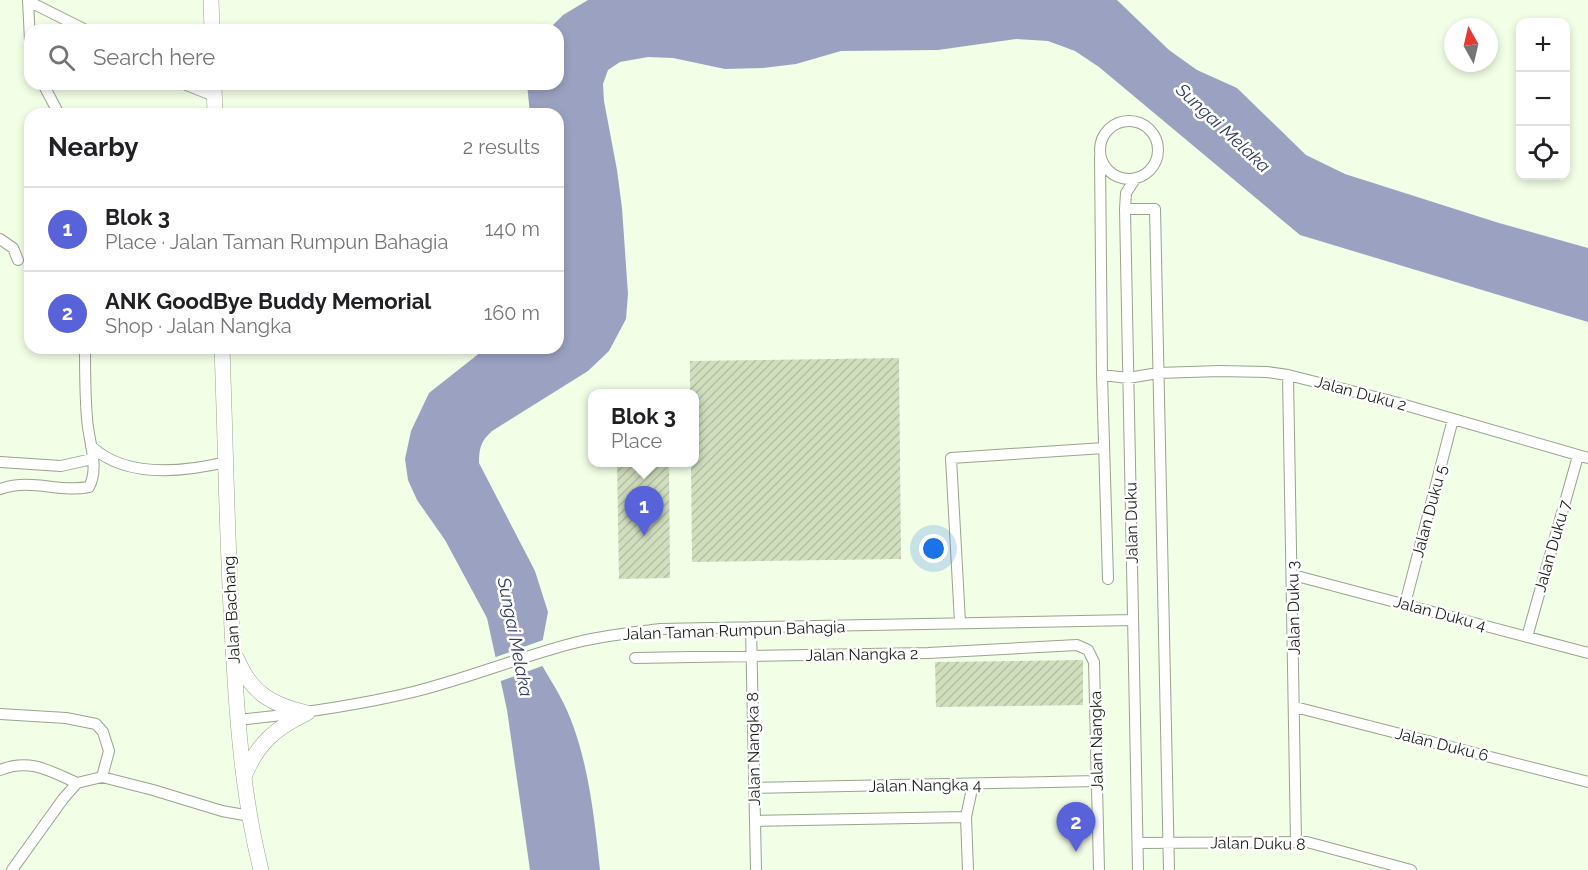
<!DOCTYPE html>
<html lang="en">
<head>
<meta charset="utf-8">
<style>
  :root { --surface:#fff; --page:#f6f6f6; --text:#202124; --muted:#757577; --line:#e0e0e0; --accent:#5862d9 }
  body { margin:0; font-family:Raleway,sans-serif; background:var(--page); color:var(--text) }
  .controls { position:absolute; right:18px; top:18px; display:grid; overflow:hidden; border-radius:12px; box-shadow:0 3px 9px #0003 }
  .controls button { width:54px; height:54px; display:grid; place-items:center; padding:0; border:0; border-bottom:2px solid var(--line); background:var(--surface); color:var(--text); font:30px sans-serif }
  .compass { position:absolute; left:1444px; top:18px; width:54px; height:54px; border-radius:50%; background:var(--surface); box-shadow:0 3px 9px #0003; rotate:352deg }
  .you { position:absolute; left:934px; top:549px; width:21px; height:21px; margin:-15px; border:4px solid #fff; border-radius:50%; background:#1a73e8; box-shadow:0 0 0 9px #1a73e833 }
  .badge { display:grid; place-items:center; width:39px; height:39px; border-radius:50%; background:var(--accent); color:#fff; font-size:20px; font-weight:700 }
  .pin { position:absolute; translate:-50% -50px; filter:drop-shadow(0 2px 3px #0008) }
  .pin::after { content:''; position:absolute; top:32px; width:21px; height:18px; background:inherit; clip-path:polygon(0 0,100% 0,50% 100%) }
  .popup { position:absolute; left:588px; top:389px; width:111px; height:78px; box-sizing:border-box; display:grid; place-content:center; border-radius:12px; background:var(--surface); filter:drop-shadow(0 2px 4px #0005); font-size:20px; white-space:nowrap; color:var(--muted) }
  .popup b { font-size:22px; color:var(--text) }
  .popup::after { content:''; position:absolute; left:50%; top:100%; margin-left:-12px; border:12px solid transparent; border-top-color:var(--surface) }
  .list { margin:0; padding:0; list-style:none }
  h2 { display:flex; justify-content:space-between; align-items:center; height:78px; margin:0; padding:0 24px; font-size:26px }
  h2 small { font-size:20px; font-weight:400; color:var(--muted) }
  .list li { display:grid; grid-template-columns:39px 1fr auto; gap:18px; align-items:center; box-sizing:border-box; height:84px; padding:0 24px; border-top:2px solid var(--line) }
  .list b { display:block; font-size:22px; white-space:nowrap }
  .list p { margin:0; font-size:20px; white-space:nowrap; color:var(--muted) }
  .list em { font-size:20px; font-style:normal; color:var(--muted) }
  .icon { flex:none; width:33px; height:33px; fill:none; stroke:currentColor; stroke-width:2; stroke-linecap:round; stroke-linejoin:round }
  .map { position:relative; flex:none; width:1588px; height:870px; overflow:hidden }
  .search { position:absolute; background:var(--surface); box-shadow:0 3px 9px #0003; left:24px; top:24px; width:540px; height:66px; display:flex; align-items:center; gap:15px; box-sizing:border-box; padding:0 21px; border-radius:18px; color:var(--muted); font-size:22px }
  .panel { position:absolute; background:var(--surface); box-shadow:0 3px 9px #0003; left:24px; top:108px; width:540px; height:246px; border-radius:18px }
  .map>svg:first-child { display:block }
</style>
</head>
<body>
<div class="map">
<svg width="1588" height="870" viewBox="0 0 1588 870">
  <defs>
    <pattern id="building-hatch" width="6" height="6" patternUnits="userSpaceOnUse" patternTransform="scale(1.5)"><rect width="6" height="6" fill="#d1dfbf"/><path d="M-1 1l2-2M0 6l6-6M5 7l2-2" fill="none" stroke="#b3bfa3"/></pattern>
  </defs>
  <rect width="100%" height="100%" fill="#f3fee6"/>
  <path fill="#9ba2c1" d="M588,0h529l52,50 28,20 40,18 69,67 39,19 154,49 89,25v74l-288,-87 -201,-168 -24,-16 -27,-10 -32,-2 -78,11 -97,1 -45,13 -33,4 -38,1 -52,-11 -25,-1 -28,5 -12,8 -5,14 1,17 13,69 5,38 6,86 -2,25 -17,32 -21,20 -96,60c-11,10 -13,17 -13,32l56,108 13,41 -9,48c8,15 18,29 25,44 24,50 30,111 36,166h-70l-23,-160 -20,-92 -42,-78 -28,-40 -9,-20 -3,-21 6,-28 18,-38 57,-45h72v-234h-28l-3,-30h31v-54h-10l15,-15z"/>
  <path fill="#f3fee6" d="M546,639l-4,21 3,5 -47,17 -5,-24z"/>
  <path fill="url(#building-hatch)" d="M899,358l2,201 -209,3 -1,-100h4v-69h-5v-32z
    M617,462h52l1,116 -51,1z
    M1083,660v45l-147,2 -1,-45z"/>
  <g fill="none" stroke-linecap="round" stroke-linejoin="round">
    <g stroke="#9aa38e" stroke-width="12">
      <path id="street" d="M28,0l2,41
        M28,1l58,29
        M43,84l16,30
        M184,84l30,12
        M1100 150a29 29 0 1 1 58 0a29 29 0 1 1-58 0Z
        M1100,156l2,219 6,204
        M1135,179l-9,14 -1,16 13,661
        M1125,209h30l14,661
        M0,239l13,9 5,12
        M1102,375l26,3 30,-5 61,-2 48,1 21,3 103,26 197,57
        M1288,375l8,467
        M91,446c35,33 93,26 135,16
        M0,462l61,4 31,-7
        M0,489c32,-11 59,4 89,-2 11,-20 -1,-47 -2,-69 -2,-23 -2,-47 -2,-70
        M1293,575l295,78
        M1405,604l48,-185
        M960,622l-9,-164 153,-10
        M751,627l5,243
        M1527,637l51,-181
        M635,658l293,-5 149,-8 11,5 6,12 5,208
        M1295,707l293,75
        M0,714l66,4 30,6 7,8 6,19 -7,26
        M238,720c59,-6 117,-14 175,-28 53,-13 104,-34 157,-48 29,-8 60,-11 90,-15l473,-9
        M0,770c30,-12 50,1 77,13
        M754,788l342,-7
        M755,821l211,-4
        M1138,843l169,-1 104,28
        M12,870l51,-71 14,-16 25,-6 51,13 69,21 28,5
        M968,870l-2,-53 7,-33"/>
    </g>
    <g stroke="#9aa38e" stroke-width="16">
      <path id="secondary" d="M211,0l1,30
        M214,84l1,30
        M222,348c4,105 5,210 12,314 4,70 10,140 27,208
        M237,659c14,34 35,46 70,54
        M244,777c13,-33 31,-49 63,-64"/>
    </g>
    <use href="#street" stroke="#fff" stroke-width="10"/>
    <use href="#secondary" stroke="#fff" stroke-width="15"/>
  </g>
  <g text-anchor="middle" stroke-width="5" stroke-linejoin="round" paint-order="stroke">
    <g font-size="16" fill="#1c2018" stroke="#fff">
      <text transform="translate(1361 393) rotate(15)" y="6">Jalan Duku 2</text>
      <text transform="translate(1429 511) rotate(-75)" y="6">Jalan Duku 5</text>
      <text transform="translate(1131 523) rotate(-91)" y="6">Jalan Duku</text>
      <text transform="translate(1552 546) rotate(-74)" y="6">Jalan Duku 7</text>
      <text transform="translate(1293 608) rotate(-91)" y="6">Jalan Duku 3</text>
      <text transform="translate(231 610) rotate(-93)" y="6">Jalan Bachang</text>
      <text transform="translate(1440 613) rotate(15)" y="6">Jalan Duku 4</text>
      <text transform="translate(734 630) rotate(-2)" y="6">Jalan Taman Rumpun Bahagia</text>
      <text transform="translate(862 654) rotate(-1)" y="6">Jalan Nangka 2</text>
      <text transform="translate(1096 741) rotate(-91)" y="6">Jalan Nangka</text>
      <text transform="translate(1442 744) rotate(14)" y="6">Jalan Duku 6</text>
      <text transform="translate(753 749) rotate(-91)" y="6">Jalan Nangka 8</text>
      <text transform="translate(925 785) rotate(-1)" y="6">Jalan Nangka 4</text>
      <text transform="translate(1258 843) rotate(1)" y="6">Jalan Duku 8</text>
    </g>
    <g font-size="18" font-style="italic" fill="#333a66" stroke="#fff">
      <text transform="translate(1223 128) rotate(43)" y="6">Sungai Melaka</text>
      <text transform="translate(515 637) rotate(79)" y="6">Sungai Melaka</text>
    </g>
  </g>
</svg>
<div class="controls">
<button>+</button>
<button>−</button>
<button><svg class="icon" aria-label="locate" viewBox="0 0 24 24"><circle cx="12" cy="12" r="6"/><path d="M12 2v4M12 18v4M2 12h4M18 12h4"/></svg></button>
</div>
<svg class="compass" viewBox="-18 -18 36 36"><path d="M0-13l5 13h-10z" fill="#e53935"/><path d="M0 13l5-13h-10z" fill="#757577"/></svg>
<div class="you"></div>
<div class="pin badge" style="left:644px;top:536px">1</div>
<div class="popup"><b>Blok 3</b>Place</div>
<div class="pin badge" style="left:1076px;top:852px">2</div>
<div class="search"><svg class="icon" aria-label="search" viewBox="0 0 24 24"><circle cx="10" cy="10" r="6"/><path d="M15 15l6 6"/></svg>Search here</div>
<section class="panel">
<h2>Nearby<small>2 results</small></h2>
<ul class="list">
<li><span class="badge">1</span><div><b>Blok 3</b><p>Place · Jalan Taman Rumpun Bahagia</p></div><em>140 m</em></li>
<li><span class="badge">2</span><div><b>ANK GoodBye Buddy Memorial</b><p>Shop · Jalan Nangka</p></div><em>160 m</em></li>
</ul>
</section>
</div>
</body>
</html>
